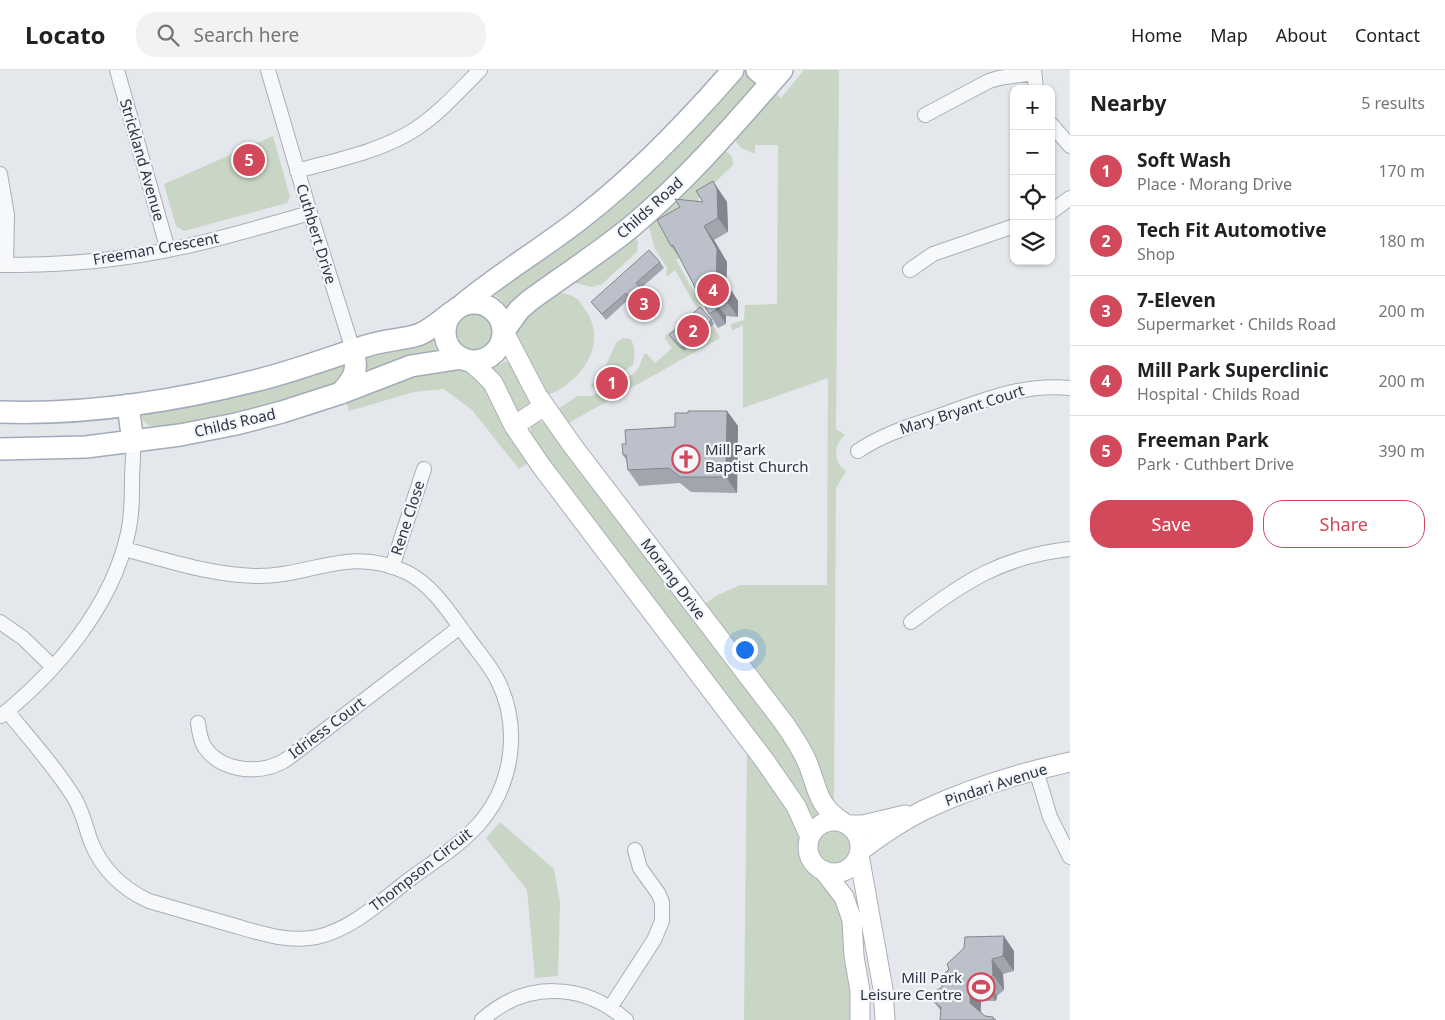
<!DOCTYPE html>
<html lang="en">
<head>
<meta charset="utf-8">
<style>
  :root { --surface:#fff; --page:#f2f2f2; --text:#202124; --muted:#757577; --line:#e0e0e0; --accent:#d1495b }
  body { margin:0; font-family:"Noto Sans",sans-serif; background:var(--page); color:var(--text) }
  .controls { position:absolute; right:15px; top:15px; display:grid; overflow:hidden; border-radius:10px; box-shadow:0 1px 4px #0004 }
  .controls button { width:45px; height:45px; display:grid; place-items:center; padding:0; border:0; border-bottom:1px solid var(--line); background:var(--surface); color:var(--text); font:25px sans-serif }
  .you { position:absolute; left:744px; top:579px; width:18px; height:18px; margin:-12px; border:4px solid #fff; border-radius:50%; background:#1a73e8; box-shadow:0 0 0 8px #1a73e833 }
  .badge { display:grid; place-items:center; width:32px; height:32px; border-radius:50%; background:var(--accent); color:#fff; font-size:16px; font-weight:700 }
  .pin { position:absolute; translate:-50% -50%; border:2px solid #fff; box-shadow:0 1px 5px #0006 }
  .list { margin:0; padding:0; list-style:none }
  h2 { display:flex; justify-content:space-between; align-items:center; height:65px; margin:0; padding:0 20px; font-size:21px }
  h2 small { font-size:16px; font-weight:400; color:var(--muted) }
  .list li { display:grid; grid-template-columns:32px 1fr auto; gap:15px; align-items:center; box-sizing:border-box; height:70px; padding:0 20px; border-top:1px solid var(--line) }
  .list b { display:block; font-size:19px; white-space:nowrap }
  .list p { margin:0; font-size:16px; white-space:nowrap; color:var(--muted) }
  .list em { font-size:16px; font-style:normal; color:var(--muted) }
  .actions { display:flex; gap:10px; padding:15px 20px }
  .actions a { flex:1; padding:11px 0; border:1px solid var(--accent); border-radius:20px; text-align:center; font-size:18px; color:var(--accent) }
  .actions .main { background:var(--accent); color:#fff }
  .icon { flex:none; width:28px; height:28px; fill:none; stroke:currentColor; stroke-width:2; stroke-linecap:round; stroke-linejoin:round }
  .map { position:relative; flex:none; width:1070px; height:950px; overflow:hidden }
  header { display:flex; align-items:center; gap:30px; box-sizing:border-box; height:70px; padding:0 25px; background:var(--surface); border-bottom:1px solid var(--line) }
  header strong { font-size:24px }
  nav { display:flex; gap:28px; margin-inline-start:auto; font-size:18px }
  .search { width:350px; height:45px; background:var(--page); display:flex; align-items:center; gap:12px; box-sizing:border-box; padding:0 18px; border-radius:20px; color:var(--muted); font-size:19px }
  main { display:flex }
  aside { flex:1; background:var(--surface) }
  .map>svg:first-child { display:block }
</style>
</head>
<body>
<header>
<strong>Locato</strong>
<div class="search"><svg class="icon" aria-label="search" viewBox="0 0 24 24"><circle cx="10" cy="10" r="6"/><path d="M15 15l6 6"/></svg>Search here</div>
<nav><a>Home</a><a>Map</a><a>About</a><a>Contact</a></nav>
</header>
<main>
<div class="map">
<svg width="1070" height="950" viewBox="0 0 1070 950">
  <rect width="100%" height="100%" fill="#e4e7ec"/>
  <path fill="#c9d6c5" d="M804,0h35l-3,359 9,6c-12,10 -12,27 1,36l-10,17 -2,317 -132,-199 14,-10 24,-11h87l1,-207 -85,30v-83l-11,6 -1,-7 13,-4 1,-15 32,-1 1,-159h-23v8h-2l-12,-5 -7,-9 39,-49 8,8z
    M749,3l7,9 -3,9 -102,110 -143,108 -9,-11 -9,-6 252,-217z
    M273,66l17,61 -3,6 -103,28 -8,-5 -12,-42z
    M723,81c8,1 10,7 10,14l-35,34 4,7 -22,52 -4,2 44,78 -155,87 -7,-16 1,-1 19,-12h13l15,-6 27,-16 6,-7 5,-13h3l8,9 17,-15 -7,-9 1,-4 5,-4 3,1 25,-20 -24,-42 -7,6 -2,-1 1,-7 -12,-19 -8,-29z
    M635,161l3,11 -1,10 -35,32 -11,3 -23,-6z
    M555,221c6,2 16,3 22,8 4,3 6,8 9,12 23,33 -6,72 -38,84l-11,-12 -20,-45v-12z
    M456 262a18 18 0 1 1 36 0a18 18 0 1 1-36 0Z
    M433,267l3,15 -78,27 5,-22z
    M623,268l7,1c6,6 5,18 3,26l-15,10 -1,-1 -15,8v2l-11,4v-2l15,-21 10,-22z
    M506,291c12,10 23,29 23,44l-6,6 -8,-2 -23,-40z
    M346,292l-1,18 -69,28 -112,18c-9,1 -20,1 -22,-9l4,-4z
    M448,299l16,2 14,5 52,85 -11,8 -47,-59 -28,-21 -30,3 -65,19 -4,-13 51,-20z
    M538,350l9,5 241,316 33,74 -9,5 -241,-325 -40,-59v-12z
    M747,676l41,61 11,26 4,27 29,33 9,20 3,18 9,89h-109z
    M500,752l54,47 6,33 -2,74 -23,2 -8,-88 -41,-52z
    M816 776a18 18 0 1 1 36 0a18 18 0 1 1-36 0Z"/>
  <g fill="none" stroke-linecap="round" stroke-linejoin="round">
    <g stroke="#a9aeb7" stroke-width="16">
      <path id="street" d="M117,0l51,180
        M268,0l42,143 43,137
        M1034,0l2,19
        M925,45l64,-34 10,-3 35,-5
        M1051,54l19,22
        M297,101c39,-11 82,-19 117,-41 25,-16 45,-39 66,-60
        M0,104l7,41 -1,50
        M1051,142l19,-14
        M0,195c47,0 93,-2 140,-10 58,-9 113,-26 170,-42
        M910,200l23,-16 81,-28
        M858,381c25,-17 53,-25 81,-35 43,-15 84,-33 131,-28
        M392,497l32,-98
        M0,552l23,16 30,29
        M911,552c52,-40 92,-66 159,-73
        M7,641c23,28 49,57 68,88 8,14 11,29 16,43 11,27 32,47 58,59 28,8 55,16 83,24 28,8 56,18 85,12 36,-8 65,-37 93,-58 23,-17 49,-33 68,-54 35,-39 43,-97 20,-144 -8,-16 -20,-29 -30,-43 -17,-23 -35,-53 -62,-66 -58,-27 -94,5 -151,4 -45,-1 -88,-16 -131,-27
        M1,646c56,-45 111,-110 127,-183 4,-18 4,-35 4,-53 0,-13 2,-25 1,-38
        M198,653c1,8 2,16 6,23 16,25 53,29 78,16 4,-2 9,-6 13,-9l165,-126
        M1036,700l14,47 20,40
        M610,938l44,-68 8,-19v-19l-4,-9 -18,-25 -5,-18
        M482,950c43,-39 101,-38 144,0"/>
    </g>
    <g stroke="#a9aeb7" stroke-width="21">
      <path id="secondary" d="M504,262l33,63 35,50 212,278c9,13 18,26 24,41 10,25 9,42 35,58
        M468,290l13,11 12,12 21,43 28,41 223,294 31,45 14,31
        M514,356l30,-20
        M808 777a26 26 0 1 1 52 0a26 26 0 1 1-52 0Z
        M848,755h15l42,-10
        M860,781c20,-15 42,-30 64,-41 46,-22 96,-37 146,-48
        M859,785l24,134 2,31
        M823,800l21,27 8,23 2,36 6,35v29"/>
    </g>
    <g stroke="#a3abb8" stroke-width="24">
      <path id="primary" d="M757,0l14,12
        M445 262a29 29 0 1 1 58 0a29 29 0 1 1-58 0Z
        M461,236c39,-33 83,-58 123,-90 55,-43 103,-93 149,-146
        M504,261l15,-21 10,-9c34,-25 69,-47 102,-74 56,-47 103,-102 151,-157
        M341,323c13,-15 18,-22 12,-43
        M128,335l5,37
        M0,342c88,3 177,-11 262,-33 35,-9 70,-22 104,-33 17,-6 35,-6 52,-11 13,-5 24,-15 34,-23
        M0,379l86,-2 94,-12 56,-11 46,-12 59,-19 70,-27 51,-8"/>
    </g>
    <use href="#street" stroke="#f7f8fa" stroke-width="14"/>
    <use href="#secondary" stroke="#fff" stroke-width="19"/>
    <use href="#primary" stroke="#fff" stroke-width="21"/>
  </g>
  <path fill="#a1a5ae" d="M722,125l5,7 1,30 -14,8 13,22 -1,25h3l9,14v16l-12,-1v8l-8,4 -9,-14 -29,-56 -9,-12 32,-44z
    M660,192l4,6 -23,20 14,16 4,5 -11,10 -18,-21 -24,22 -15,-18z
    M712,250l2,4 -30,27 -15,-16z
    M618,303l7,14 -9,5 -6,-8z
    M727,341l11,15 -1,67 -46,-1 -11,-9 -41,3 -11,-16 -1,-9 -4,-6 3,-11 49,-17 13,-14z
    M1014,881v20l-11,3 1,16 -7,6 -1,5h-15v11l4,4 8,1 3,3 -55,-9 -7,-9 8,-15 1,-12z"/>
  <path fill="#83868d" d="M713,111l14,21 1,30 -10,-14z
    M704,156l10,14 13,22 -1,39 -10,-14z
    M729,217l9,14v16l-10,-14z
    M716,233l10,13v8l-10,-14z
    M612,296l6,7 7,14 -5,-8z
    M727,341l11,15 -1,67 -11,-16z
    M1004,866l10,15v20l-11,-15z
    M992,889l11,15 1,16 -11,-15z
    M986,911l11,15 -1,5 -11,-15z
    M970,915l11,16 -1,18 -10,-16z"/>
  <path fill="#bbc0ca" stroke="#83868d" d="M713,111l4,8 1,29 -14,8 13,23 -1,38h13l-1,16h-12v7l-7,4 -36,-69 -2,1 -14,-26 23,-13 -5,-8 28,3 -7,-11z
    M649,180l11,12 -24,21 19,21 -11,9 -18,-20 -24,21 -11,-12z
    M700,237l12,13 -31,28 -12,-13z
    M612,296l8,13 -10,5 -7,-13z
    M688,341h39l-1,66h-46l-11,-9 -41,2 -2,-15h-3l-1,-11h4l-1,-14 50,-3v-14h13z
    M1004,866l-1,20 -11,3 1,16 -7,6 -1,5 -15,-1v18l15,13 8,1 1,3h2h-56l1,-13 -7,-5v-10l8,-5 1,-12 6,-6 -2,-5 17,-16 1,-11z"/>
  <defs>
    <g id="church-ring" transform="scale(1.4375)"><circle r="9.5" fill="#f4f6f9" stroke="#d1495b" stroke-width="1.5"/><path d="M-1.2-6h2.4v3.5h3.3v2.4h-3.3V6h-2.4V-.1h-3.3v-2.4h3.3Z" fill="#d1495b"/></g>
    <g id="stadium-ring" transform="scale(1.4375)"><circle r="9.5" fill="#f4f6f9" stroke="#d1495b" stroke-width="1.5"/><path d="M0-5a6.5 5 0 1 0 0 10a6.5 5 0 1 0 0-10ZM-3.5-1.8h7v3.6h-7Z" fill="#d1495b"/></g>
  </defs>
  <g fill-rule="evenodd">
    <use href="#church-ring" x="686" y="389"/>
    <use href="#stadium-ring" x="981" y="917"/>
  </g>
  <g text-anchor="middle" stroke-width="4.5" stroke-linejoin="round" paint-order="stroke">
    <g font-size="15" fill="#2b3445" stroke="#f4f6f9">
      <text transform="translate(142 90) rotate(74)" y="5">Strickland Avenue</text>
      <text transform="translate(650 138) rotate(-42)" y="5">Childs Road</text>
      <text transform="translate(316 164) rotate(73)" y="5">Cuthbert Drive</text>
      <text transform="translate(156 179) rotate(-10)" y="5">Freeman Crescent</text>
      <text transform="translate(962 340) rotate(-18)" y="5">Mary Bryant Court</text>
      <text transform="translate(235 353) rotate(-13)" y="5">Childs Road</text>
      <text transform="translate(408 448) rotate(-72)" y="5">Rene Close</text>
      <text transform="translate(673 509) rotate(53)" y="5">Morang Drive</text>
      <text transform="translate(327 658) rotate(-37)" y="5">Idriess Court</text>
      <text transform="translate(996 715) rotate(-18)" y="5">Pindari Avenue</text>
      <text transform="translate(421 800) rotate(-38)" y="5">Thompson Circuit</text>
    </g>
    <g font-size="15" fill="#2b3445" stroke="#f4f6f9" text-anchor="start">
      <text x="705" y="385">Mill Park<tspan x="705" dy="17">Baptist Church</tspan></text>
      <text x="962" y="913" text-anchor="end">Mill Park<tspan x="962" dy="17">Leisure Centre</tspan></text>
    </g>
  </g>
</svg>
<div class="controls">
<button>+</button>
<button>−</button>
<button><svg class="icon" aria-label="locate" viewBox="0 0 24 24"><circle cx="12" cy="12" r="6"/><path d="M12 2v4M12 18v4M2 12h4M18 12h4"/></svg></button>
<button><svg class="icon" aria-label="layers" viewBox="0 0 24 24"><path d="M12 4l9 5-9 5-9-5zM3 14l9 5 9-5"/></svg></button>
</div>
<div class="you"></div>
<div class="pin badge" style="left:612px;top:313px">1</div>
<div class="pin badge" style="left:693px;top:261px">2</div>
<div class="pin badge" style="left:644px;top:234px">3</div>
<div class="pin badge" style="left:713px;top:220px">4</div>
<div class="pin badge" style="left:249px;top:90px">5</div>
</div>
<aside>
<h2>Nearby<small>5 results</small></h2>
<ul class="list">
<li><span class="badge">1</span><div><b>Soft Wash</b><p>Place · Morang Drive</p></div><em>170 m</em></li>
<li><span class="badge">2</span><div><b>Tech Fit Automotive</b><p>Shop</p></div><em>180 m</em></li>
<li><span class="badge">3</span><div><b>7-Eleven</b><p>Supermarket · Childs Road</p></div><em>200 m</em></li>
<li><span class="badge">4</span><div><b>Mill Park Superclinic</b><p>Hospital · Childs Road</p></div><em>200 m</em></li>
<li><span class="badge">5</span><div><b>Freeman Park</b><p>Park · Cuthbert Drive</p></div><em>390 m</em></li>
</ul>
<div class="actions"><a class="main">Save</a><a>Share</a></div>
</aside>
</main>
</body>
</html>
